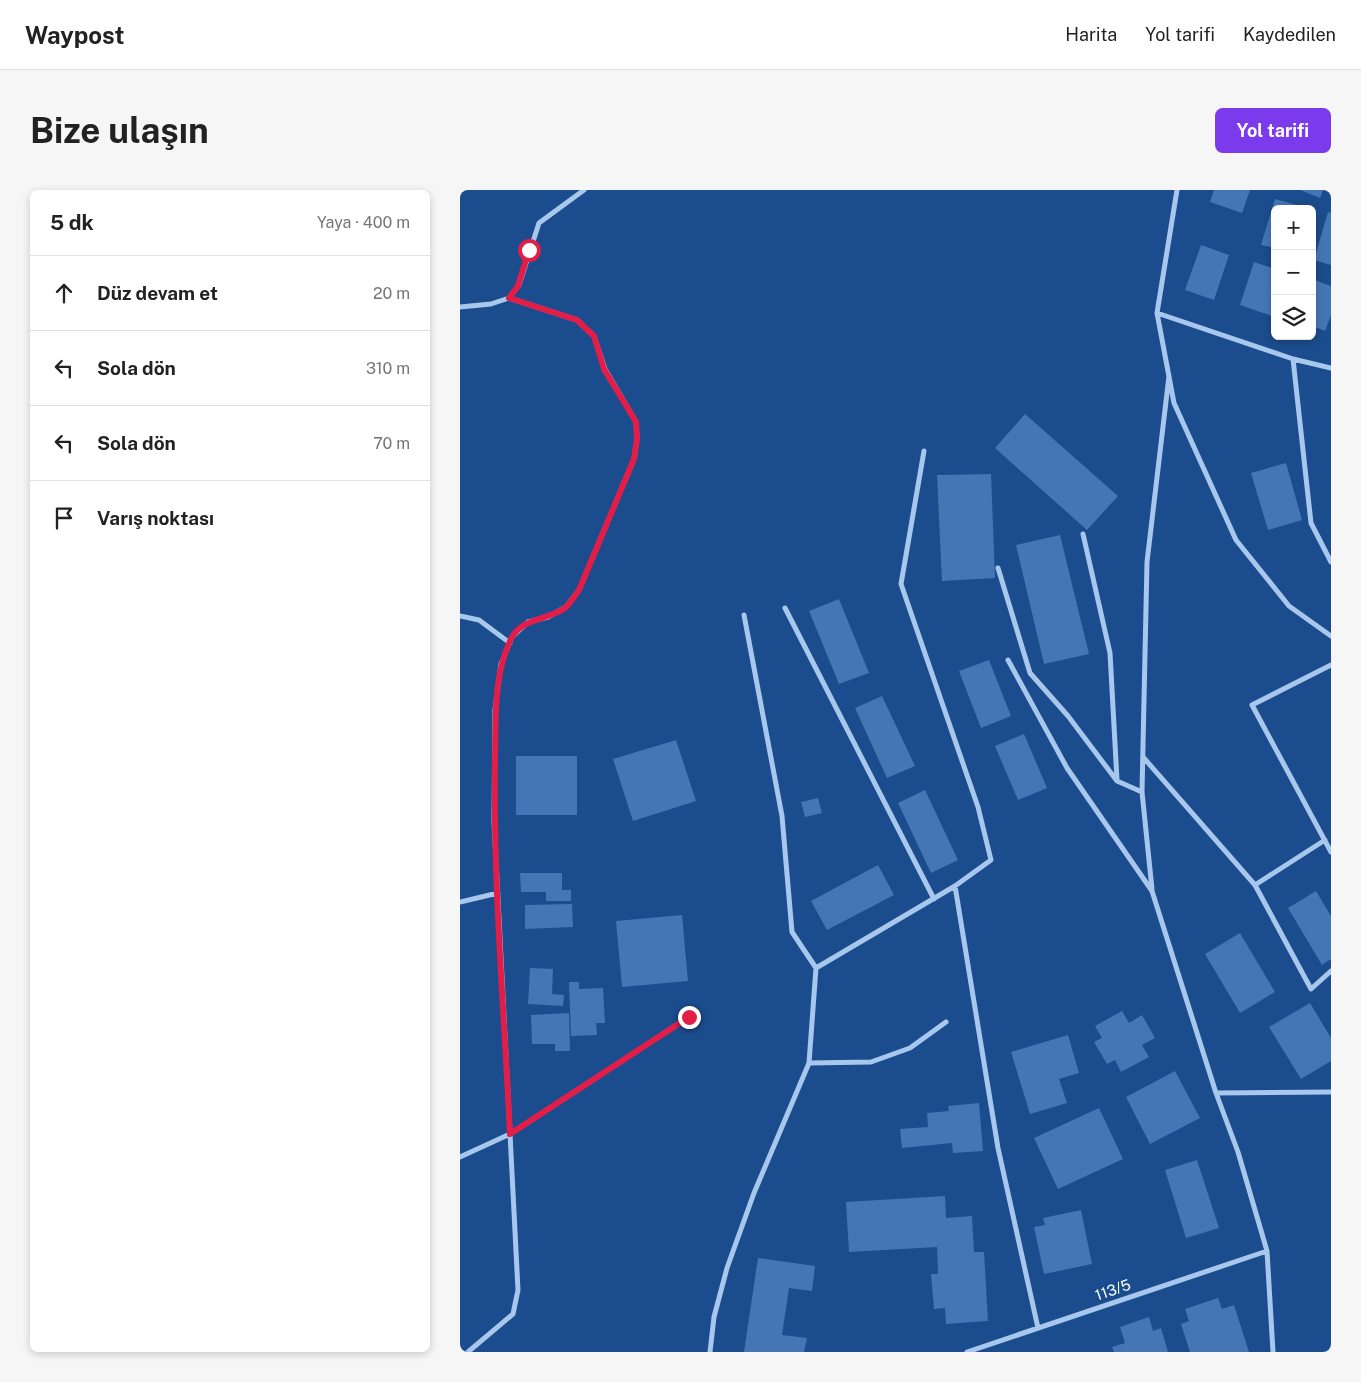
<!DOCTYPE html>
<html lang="tr">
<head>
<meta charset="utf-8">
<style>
  :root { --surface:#fff; --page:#f6f6f6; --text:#222; --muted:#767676; --line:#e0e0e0; --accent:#7c3aed }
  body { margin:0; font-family:"Public Sans",sans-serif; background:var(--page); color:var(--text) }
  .controls { position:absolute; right:15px; top:15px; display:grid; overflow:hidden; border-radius:8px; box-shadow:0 2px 8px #0003 }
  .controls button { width:45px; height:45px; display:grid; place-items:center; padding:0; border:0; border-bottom:1px solid var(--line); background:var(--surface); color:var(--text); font:25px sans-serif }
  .stop { position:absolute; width:15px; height:15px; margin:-11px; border:4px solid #e11d48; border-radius:50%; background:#fff }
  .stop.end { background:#e11d48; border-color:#fff; box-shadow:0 1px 5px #0008 }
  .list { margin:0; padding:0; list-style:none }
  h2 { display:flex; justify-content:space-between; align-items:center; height:65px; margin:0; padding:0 20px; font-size:21px }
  h2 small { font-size:16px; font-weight:400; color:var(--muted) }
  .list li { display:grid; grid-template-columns:32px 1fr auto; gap:15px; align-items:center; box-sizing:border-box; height:75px; padding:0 20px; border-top:1px solid var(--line) }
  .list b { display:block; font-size:19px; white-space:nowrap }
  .list em { font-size:16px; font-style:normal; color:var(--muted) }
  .icon { flex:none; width:28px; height:28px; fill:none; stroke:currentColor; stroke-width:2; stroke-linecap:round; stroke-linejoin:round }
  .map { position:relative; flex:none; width:871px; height:1162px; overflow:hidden; border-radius:8px }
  header { display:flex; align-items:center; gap:30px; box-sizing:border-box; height:70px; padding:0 25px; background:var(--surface); border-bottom:1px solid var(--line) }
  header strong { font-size:24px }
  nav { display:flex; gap:28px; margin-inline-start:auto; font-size:18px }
  .intro { display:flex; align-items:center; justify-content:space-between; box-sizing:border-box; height:120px; padding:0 30px }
  h1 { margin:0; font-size:35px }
  .button { padding:12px 22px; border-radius:8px; background:var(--accent); color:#fff; font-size:18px; font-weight:700 }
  main { display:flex; gap:30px; padding:0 30px }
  aside { flex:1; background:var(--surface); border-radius:8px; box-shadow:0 2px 8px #0003 }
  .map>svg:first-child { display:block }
</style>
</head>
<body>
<header>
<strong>Waypost</strong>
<nav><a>Harita</a><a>Yol tarifi</a><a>Kaydedilen</a></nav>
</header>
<div class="intro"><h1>Bize ulaşın</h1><a class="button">Yol tarifi</a></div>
<main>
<aside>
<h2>5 dk<small>Yaya · 400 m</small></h2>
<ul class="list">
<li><svg class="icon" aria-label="ahead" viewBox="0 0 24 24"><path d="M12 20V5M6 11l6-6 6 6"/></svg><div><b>Düz devam et</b></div><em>20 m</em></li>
<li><svg class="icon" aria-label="left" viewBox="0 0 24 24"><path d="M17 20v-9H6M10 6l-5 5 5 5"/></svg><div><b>Sola dön</b></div><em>310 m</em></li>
<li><svg class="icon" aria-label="left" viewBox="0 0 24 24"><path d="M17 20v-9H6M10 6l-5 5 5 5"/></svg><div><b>Sola dön</b></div><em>70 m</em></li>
<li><svg class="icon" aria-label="arrive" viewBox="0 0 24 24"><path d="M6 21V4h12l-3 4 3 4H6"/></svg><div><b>Varış noktası</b></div></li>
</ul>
</aside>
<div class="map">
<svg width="871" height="1162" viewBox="0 0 871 1162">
  <rect width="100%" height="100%" fill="#1b4c8d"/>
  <path fill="#4476b5" d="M754,0h36l-8,23 -32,-11z
    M840,0h23l-3,8z
    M815,9l33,9 -33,1v39l-14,-3z
    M868,22l3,1v52l-17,-5z
    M741,55l28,10 -15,45 -29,-10z
    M794,72l21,7v48l-35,-12z
    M852,89l19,7v29l-6,16 -13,-5z
    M565,224l93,82 -31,34 -92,-82z
    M826,273l16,57 -34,10 -17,-57z
    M531,284l4,104 -53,3 -5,-106z
    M600,345l29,119 -45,10 -28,-119z
    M379,409l30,74 -30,11 -30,-73z
    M529,470l22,56 -30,12 -22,-57z
    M422,506l33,70 -28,12 -32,-70z
    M564,544l23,54 -29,12 -23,-54z
    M216,550l20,61 -63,20 -20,-62z
    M56,566h61v59h-61z
    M465,600l33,70 -27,13 -33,-70z
    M358,608l4,15 -17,4 -4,-15z
    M418,675l16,30 -67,35 -16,-29z
    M60,683h42v17h9v11h-25v-9h-25z
    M856,701l15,25v43l-9,6 -34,-57z
    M112,714l1,23 -48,2v-24z
    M222,725l6,66 -66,6 -6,-66z
    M780,743l35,59 -35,21 -35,-59z
    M70,778l23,1 -1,25 12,1 -1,11 -35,-2z
    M109,792h10v7l24,-1 2,35h-9l1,12 -26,1z
    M850,813l21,35v23l-30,18 -32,-52z
    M662,821l7,12 13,-8 13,23 -13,7 7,12 -28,15 -6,-12 -8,4 -13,-22 8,-4 -7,-12z
    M109,823l1,38h-15v-7h-23l-1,-29z
    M608,845l11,38 -20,6 8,24 -37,11 -19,-62z
    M715,881l25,47 -50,26 -24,-47z
    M519,913l4,48 -30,2 -1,-10 -50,5 -2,-19 28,-2 -1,-14 22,-2 -1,-5z
    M639,918l24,51 -65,30 -24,-51z
    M737,970l22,68 -33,10 -21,-68z
    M485,1006l1,22 26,-2 2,36h10l4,69 -42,3 -1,-16 -11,1 -3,-35h7l-1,-27 -88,5 -3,-50z
    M621,1020l11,54 -48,10 -10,-47 11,-2 -2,-7z
    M298,1068l57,8 -3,25 -23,-3 -7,47 25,3 -3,14h-60z
    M758,1108l4,11 12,-4 15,47h-59l-9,-28 8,-3 -4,-12z
    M689,1127l4,14 8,-3 7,24h-54l-2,-5 13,-4 -5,-16z"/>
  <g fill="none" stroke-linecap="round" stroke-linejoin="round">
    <path stroke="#a8c7ed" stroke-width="5" d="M717,0l-20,123 17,90 62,137 53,66 42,30
      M0,117l31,-3 18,-6 10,-13 20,-62 45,-33
      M697,123l136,46 38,9
      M833,169l18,164 20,39
      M623,344l27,119 7,127
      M538,378l32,105 38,43 49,65 25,11
      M325,418l149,291
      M0,426l19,4 31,23
      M548,470l59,108 85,123 64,202 22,59 29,99 6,101
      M871,475l-79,40 79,147
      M683,567l112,128 56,104 20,-18
      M795,695l70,-45
      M495,696l43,262 40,180
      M692,699l-10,-97 5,-230 22,-186
      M0,712l38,-9
      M356,778l139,-82 36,-26 -13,-53 -77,-223 23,-133
      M349,873l62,-1 39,-14 36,-26
      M756,903l115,-1
      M0,967l50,-23 179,-117
      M8,1162l45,-38 5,-24 -24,-469 1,-111 6,-46 11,-27 16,-15 20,-5 18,-10 13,-17 55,-131 3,-20 -1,-17 -31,-53 -11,-33 -17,-16 -68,-22
      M250,1162l4,-35 13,-49 27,-75 55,-130 7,-95 -24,-36 -10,-116 -38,-201
      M507,1162l300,-101"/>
  </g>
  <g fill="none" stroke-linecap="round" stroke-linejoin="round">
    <path stroke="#e11d48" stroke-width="6" d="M69,60l-11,36 -9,12 68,22 17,16 10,33 32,53 1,17 -3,20 -55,131c-4,5 -8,13 -14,18 -17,12 -44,10 -54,31 -18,37 -15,80 -16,120 -2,125 9,250 15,375l179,-117"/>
  </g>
  <g text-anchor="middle" stroke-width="4" stroke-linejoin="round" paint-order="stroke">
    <g font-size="15" fill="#fff" stroke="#1b4c8d">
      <text transform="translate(653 1100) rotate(-19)" y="5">113/5</text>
    </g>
  </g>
</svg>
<div class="controls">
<button>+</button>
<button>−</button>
<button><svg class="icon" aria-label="layers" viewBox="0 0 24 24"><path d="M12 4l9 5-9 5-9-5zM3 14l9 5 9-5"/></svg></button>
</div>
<div class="stop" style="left:69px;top:60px"></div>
<div class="stop end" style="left:229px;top:827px"></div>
</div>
</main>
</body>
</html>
